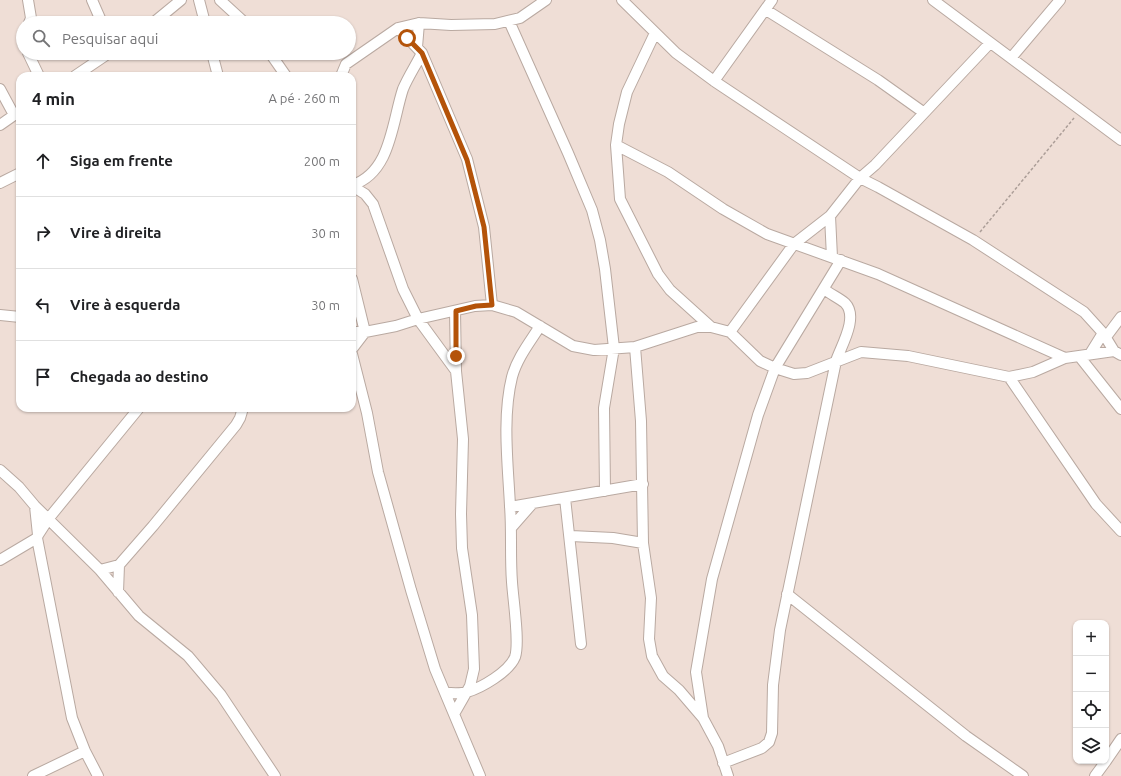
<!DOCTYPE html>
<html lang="pt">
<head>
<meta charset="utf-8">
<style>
  :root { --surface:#fff; --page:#f2f2f2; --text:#202124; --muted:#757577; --line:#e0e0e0 }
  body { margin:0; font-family:Ubuntu,sans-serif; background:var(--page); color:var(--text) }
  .controls { position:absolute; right:12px; bottom:12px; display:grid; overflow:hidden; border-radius:8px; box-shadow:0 1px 3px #0004 }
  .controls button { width:36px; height:36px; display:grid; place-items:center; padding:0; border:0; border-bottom:1px solid var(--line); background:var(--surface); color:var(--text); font:20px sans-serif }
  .stop { position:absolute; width:12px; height:12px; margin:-9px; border:3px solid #b45309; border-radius:50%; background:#fff }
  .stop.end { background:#b45309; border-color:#fff; box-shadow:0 1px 4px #0008 }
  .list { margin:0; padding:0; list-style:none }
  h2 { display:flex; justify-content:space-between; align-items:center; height:52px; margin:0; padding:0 16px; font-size:17px }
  h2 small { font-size:13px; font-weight:400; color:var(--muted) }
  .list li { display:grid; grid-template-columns:26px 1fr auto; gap:12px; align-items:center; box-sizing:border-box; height:72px; padding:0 16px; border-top:1px solid var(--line) }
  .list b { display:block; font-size:15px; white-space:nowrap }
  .list em { font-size:13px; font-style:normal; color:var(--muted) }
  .icon { flex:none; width:22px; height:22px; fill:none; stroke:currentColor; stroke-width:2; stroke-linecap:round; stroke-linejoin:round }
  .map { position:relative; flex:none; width:1121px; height:776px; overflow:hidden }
  .search { position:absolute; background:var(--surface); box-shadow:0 1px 3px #0004; left:16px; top:16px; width:340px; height:44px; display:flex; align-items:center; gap:10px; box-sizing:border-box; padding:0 14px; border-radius:22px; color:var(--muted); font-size:15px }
  .panel { position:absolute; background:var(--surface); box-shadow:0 1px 3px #0004; left:16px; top:72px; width:340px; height:340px; border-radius:12px }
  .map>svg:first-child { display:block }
</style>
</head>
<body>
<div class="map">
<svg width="1121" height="776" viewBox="0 0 1121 776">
  <rect width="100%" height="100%" fill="#efded6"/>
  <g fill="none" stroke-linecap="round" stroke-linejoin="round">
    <g stroke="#b9a9a1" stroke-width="12">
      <path id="minor" d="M28,0l3,18 -2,5
        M92,0l10,23
        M199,0l6,23
        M220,0l25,23
        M622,0l54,53 38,28 146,97 18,9 95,53 111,72 19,21 11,18
        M933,0l188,140
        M766,10l112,70 45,32
        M509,21l59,132 24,57 8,30 5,29 9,79 -10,60 1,83
        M153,23l28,-23
        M398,28l24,25 45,106 17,68 8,78
        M23,33v11
        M655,33l-28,59 -8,32 -3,21 4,54 38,75 12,16 41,37
        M417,47l2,-24
        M28,53l11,23
        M212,53l6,23
        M270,53l16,23
        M1011,58l49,-58
        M75,76l34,-23
        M341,76l5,-12 52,-36 21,-5 32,2 44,-1 25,-6 26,-18
        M714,81l58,-81
        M0,89l14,26
        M0,125l20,-14
        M616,145l52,27 55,37 44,25 111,40 187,84
        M0,183l20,-10
        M352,185c39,-12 40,-63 51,-96 5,-12 13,-24 19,-36
        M352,186l13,8 8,10 30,85 15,30 38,52
        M830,216l2,41
        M352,279l13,53 -13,17
        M0,315l20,2
        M352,332h13l31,-6 22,-7 57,-13 17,-1 24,7 57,34 21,4 41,-3 62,-20h14l19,5 30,29 15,7 19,6 13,-1 54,-21 47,4 101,21 24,-5 32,-14 49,-7 7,4
        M730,332l64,-88 36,-28 30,-38 15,-13 115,-122
        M1106,337l15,-20
        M635,347l6,74 2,122 8,55 -2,41 3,17 11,20 16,14 24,28 15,28 10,30
        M352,354l15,59 11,59 33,118 24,79 45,107
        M1090,354l13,-21
        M1079,356l42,53
        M1009,377l87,127 25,27
        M0,470l19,17 16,19 65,64 39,46 49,40 33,39 54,81
        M565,498l16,146
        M35,506l3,29
        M510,507l133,-23
        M511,528l21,-24
        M571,536l42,2 30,5
        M0,560l37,-22
        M100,570l19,-5 34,-39 83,-101 4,-7 3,-10
        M118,592l1,-27
        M787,594l179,142 57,40
        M446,693c6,0 15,1 21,-1 14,-4 42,-20 48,-35 5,-14 -2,-58 -3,-75 -2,-25 0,-51 -2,-76 -2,-41 -8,-89 2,-129 5,-19 18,-35 28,-51
        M454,714l16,-28 4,-17 -2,-54 -10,-67 -1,-34 2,-75 -7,-68 -1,-60
        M703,718l-7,-46 16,-93 46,-164 17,-47 66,-108
        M1106,761l15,-22
        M723,763l39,-15 7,-6 3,-9 1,-48 7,-55 56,-269c5,-15 23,-44 9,-58 -6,-5 -15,-9 -21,-14
        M33,776l52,-25
        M98,776l-13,-25 -13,-33 -35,-180 1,-3 11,-17 90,-110
        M1095,776l11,-15"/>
    </g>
    <path stroke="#ac9e98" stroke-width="1.5" stroke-dasharray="3 2" stroke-linecap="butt" d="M980,232l94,-114"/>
    <use href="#minor" stroke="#fff" stroke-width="10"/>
  </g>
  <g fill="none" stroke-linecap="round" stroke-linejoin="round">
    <path stroke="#b45309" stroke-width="5" d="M407,38l15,15 45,107 17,67 8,78 -16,1 -20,5v45"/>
  </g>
</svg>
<div class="controls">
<button>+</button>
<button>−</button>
<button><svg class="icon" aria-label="locate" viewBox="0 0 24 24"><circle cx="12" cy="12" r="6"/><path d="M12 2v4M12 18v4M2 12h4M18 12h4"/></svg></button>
<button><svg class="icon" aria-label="layers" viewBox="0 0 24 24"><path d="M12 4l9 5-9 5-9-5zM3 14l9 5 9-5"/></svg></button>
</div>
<div class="stop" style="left:407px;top:38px"></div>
<div class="stop end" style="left:456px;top:356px"></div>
<div class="search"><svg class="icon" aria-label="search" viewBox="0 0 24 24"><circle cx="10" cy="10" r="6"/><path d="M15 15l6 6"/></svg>Pesquisar aqui</div>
<section class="panel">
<h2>4 min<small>A pé · 260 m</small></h2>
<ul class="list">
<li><svg class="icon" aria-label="ahead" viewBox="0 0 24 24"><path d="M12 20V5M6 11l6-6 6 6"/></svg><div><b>Siga em frente</b></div><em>200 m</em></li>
<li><svg class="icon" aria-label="right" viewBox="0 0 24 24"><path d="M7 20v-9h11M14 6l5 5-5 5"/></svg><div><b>Vire à direita</b></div><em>30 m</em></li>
<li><svg class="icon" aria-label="left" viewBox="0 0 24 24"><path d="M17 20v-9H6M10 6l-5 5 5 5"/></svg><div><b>Vire à esquerda</b></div><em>30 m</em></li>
<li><svg class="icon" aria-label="arrive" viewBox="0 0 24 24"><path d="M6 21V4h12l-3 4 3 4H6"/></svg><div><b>Chegada ao destino</b></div></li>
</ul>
</section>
</div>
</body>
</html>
